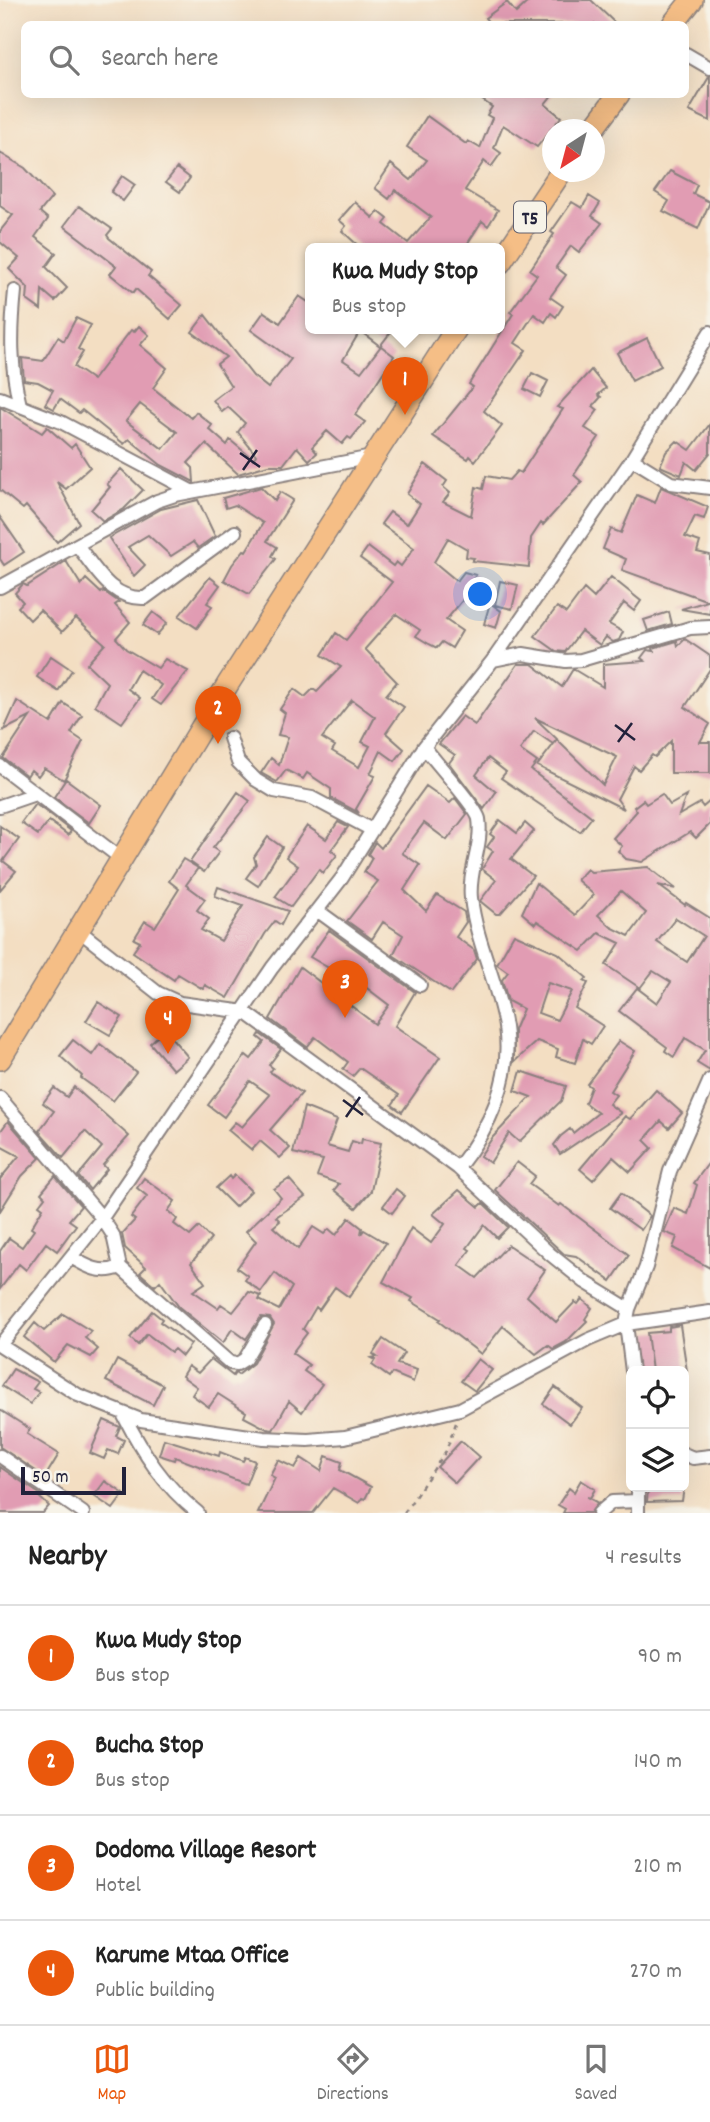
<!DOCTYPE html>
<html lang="en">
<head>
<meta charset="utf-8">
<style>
  :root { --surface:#fff; --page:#f2f2f2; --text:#222; --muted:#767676; --line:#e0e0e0; --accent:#ea580c }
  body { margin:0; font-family:Dekko,sans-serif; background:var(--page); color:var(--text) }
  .controls { position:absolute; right:21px; bottom:21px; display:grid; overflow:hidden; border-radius:10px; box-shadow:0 7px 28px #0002 }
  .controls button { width:63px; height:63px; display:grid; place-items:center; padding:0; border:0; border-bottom:2px solid var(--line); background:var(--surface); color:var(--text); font:35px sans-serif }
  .compass { position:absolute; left:542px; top:119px; width:63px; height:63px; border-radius:50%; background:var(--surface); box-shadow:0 7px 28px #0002; rotate:216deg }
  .scale { position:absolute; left:21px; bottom:18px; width:105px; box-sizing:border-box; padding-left:7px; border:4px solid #22223b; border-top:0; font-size:19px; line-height:24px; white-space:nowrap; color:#22223b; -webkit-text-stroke:5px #f7f3e8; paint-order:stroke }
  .you { position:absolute; left:481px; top:595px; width:24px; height:24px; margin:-18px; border:5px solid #fff; border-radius:50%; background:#1a73e8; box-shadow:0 0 0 10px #1a73e833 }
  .badge { display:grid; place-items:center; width:46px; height:46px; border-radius:50%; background:var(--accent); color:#fff; font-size:23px; font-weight:700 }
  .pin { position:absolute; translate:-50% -58px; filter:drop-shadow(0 2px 4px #0008) }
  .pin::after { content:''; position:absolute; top:37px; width:24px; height:21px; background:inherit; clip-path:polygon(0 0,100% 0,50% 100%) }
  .popup { position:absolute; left:305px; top:243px; width:200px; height:91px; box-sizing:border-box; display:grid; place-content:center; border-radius:10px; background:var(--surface); filter:drop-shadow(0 2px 5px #0005); font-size:23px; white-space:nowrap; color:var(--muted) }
  .popup b { font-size:26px; color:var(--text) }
  .popup::after { content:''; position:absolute; left:50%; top:100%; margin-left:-14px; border:14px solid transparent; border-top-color:var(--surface) }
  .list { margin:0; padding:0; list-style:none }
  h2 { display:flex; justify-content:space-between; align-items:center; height:91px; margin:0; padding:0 28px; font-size:30px }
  h2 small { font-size:23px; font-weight:400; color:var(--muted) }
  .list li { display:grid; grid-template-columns:46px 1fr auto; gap:21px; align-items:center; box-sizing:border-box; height:105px; padding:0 28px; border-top:2px solid var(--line) }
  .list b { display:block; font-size:26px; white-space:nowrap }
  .list p { margin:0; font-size:23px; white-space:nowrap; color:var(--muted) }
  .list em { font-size:23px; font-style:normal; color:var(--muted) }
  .icon { flex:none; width:38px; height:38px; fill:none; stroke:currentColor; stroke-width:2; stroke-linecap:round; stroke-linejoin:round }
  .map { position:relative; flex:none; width:710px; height:1513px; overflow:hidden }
  .search { position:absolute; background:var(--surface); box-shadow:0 7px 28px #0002; left:21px; right:21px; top:21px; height:77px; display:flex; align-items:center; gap:18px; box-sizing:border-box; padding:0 24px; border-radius:10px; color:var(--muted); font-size:26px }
  .sheet { height:511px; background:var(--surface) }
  nav { display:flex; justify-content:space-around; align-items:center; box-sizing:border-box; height:98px; border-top:2px solid var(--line); background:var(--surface); font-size:19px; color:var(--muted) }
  nav a { display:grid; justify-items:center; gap:4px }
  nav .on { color:var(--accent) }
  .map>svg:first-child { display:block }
</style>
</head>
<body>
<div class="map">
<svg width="710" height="1513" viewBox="0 0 710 1513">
  <rect width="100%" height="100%" fill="#f7f3e8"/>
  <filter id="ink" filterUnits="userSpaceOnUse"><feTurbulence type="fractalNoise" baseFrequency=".0143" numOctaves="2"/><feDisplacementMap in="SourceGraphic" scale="14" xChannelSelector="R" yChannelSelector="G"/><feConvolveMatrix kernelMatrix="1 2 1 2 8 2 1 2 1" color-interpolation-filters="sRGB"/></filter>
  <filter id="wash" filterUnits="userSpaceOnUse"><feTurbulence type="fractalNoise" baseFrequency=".00686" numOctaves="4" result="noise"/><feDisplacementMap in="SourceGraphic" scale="28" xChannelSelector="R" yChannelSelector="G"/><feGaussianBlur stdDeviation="1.57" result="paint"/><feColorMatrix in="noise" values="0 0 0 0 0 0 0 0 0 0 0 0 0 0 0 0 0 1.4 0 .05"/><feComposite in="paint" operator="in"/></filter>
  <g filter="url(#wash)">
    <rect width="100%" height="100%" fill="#f3dec2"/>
    <g id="blocks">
      <path fill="#e19cb3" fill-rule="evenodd" d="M530,0h61l25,24h-126l-5,-6 22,-16 9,11z
        M709,77h1v44l-21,-10z
        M474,94h79l-8,10 16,13 -24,30 -34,-22 -9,23 7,5 -10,14 -7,-6 -19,29 33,20 -10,16 -6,-5 -18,28h-102l-20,-18 4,-5 -7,-6 16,-18 18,16 5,-7 10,8 -4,5 24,19 23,-26 -36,-27 -6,9 -14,-11 16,-24 20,16 16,-20 -20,-13 20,-31 39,28 2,-3 12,7 12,-30 -5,-3 5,-8z
        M0,153l25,15 27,29 -12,15 8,7 -13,18 21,16 -10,14 21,21 -12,13 -13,-11 -1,20 -14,-10 1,-12 -19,-19 10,-11 -19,-16v-11l13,-16 -13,-9z
        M177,168l13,10 -10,14 -14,-10z
        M670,171l27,14 -4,9 17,8 -12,27 -35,-18 6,-10 -14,-9z
        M122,176l13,9 -12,16 -12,-9z
        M589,196l11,7 -8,13 10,7 -23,29 -8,-6 -15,21 10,8 -16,22 13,9 -7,11 -5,-4 -6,9 -11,-8 -19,29 11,7 -42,61 18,15 -27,35 -5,-5 -2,3 -35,-23 40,-49 -4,-3 44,-70 -3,-2 27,-37 -7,-5 24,-36 -3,-2 21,-30 10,6z
        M79,206l33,23 -5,6 2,3 42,34 -3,4 34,29 -12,14 -34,-30 -3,4 -23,-19 6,-8 -52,-40z
        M299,296l12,8v25h82l-13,17 -20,-15 -17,29 18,12 20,-26 13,10 -39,59 10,7 -14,17 -3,-2 -6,7 -15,-13 -15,16 5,6 -8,7 -12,-13 -14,18h-15l-30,9 -32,-30 -18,19 5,5 1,14 -33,-17 -32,-26 -5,5 -42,-34 -3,3 -19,-14 -6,10 -9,-5 8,-14 -15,-8 -14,-2 -2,-22 21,3 15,-24 6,4 12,-23 15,7 -13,24 5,3 -9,15 19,13 38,-50 3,2 5,-6 10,9 -9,10 27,23 -14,20 38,30 5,-6 16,13 -3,4 18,16 3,-5 23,19 3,-4 -18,-23 7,-9 -17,-16 -6,5 -9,-12 18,-14 -14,-22 9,-7 -34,-25 13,-17 48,61 15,12 23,-29 -40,-29 13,-18 16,11zM140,404l37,28 -14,17 -37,-28z
        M647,338l14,28 -29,15 -15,-28z
        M591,370l15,18 -8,7 3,2 -8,9 5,4 -13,18 14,9 -25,38 8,7 -39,43 -2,-2 -10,15 -2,29 -57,-6 2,-3 -8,-1 1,-8 -19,-11 -14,24 23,19 7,-9 12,3 -8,11 4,3 -26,31 16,11 -10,17 -10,-6 -5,6 -8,-4 -13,-8 4,-6 -24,-16 -31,35 32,33 -11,13 18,12 -18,26 18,16 -9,12 -14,-10 -11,23 5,2 -19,33 3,4 -28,-15v-9l-24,-16 -4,6 -17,-9 -9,12 -16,-9 10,-15 8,7 9,-28 -10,-2 7,-22 -5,-4 14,-20 11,8 8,-8 4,3 24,-25 -19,-12 14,-22 10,7 46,-58 -32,-24 8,-11 25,19 3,-4 5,4 13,-18 -33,-24 9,-12 17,12 13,-20 -13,-10 18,-30 22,17 -4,6 7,6 -7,9 28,14 5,-29 7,2 3,-13 23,4 8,-9 4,2 42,-64 -6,-2zM352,700l23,17 -13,25 8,4 -11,21 -27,-16 3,-5 -13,-8z
        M532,373l16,8 -8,16 -16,-8z
        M0,407l42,26 5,-6 24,21 4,-4 15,23 -24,22 -9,-7 22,41 -22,19 -31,-36 -3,3 -23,-19z
        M710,424v29l-14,17 -10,-8 -5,13 -21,-9 6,-14 11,-11 13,9z
        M121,469l22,21 -19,19 -21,12 -12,-11 19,-23 -3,-3z
        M261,487l14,14 5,-9 13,8 -26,41 10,6 -5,9 4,3 -27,35 -25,-14 8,-15 12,-15 2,1 17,-28 -28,-18 -9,3 -3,-10z
        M661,487l47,20 -4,12 -9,-3 -10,21 15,5 -3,10 13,3v59l-29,-5 27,-8 -86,-31 4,-11 -23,-10 8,-20 10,4 16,-38 18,8z
        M198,500l17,36 -17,12 -5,-6 -22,14 -23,-21 -20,12 17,18 -11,11 -25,-38 52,-29z
        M0,517l24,35 -20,13 -4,-6z
        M66,561l15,24 5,-6 15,14 2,-2 16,11 -4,3 15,17 -14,16 10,11 32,19 7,-9 23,12 -27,34 -9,-6 9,-14 -22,-15 -11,19 12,9 -18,25 -27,-18 12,-22 -20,-19 18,-20 -29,-26 -14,14 -22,-22 -10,10 -12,-13 5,-5 -8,-9 8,-9 4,2z
        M210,577l10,8 -13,18 5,3 -15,22 -18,-12z
        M611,577l30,24 -7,10 -10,-8 -15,21 14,8 -4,8 -6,2 -7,-5 -6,8 -19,-14 -16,21 -9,-1 -21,-15 22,-29 9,6 18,-24 10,9z
        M500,581l18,4 -6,24 -17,-4z
        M490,603l11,8 -5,17 -12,-4z
        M153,612l14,11 -10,12 -14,-10z
        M669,612l3,12 -24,7 -4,-11z
        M685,639l25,17v13l-25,38 25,17 -10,18h10v31h-39v-32l-16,16 -3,-2 -13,15 -5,-4 -17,33 7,10 -87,-43 20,-26 46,45 14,-28 -82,-39 22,21 -4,5 -19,-13 -14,19 17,12 -6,8 61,47 -12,15 -79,-54 5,-6 -18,-14 -12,17 20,17 -12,17 -35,-46 6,-8 -16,-11 23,-28 13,9 43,-61h14l30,23 11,-18 30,18v-23l42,-3 -4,-3 6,-8 7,1 -1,-3 24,-7 1,5z
        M51,656l21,14 -14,21 -21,-14z
        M17,701l34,22 12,-20 19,12 -11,18 12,8 -19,39 -20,-12 -6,8 -7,-6 -4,6 -24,-18 27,-41 -26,13z
        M66,779l35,26 -12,18 -35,-26z
        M426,786l24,17 5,-5 12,16 -20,26 -23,-17 -22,30 18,12 -16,25 22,21 11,-16 27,17 2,10 -10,15 18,13 3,9 -26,34 -58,-38 10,-20 -20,-13 -11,17 -25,-18 31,-40 -14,-9 8,-14 -4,-4 7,-12 6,6z
        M238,792l12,9 -37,47 6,4 -15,20 -14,-10z
        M662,794l8,11 16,-9 -7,19 21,-12 3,4 7,-6v23l-14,14 -6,-6 -48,30 -16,-3 -8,-8 4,-5 -9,-8 24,-27 -3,-4 9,-7 3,4z
        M35,804l10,7 26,20 -3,4 -19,-14 -11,14 -17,-12z
        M500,820l17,13 8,-10 9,8 -23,28 22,17 -33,38h-4l-16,-13 16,-21 -14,-11 11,-18 -6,-4 7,-10 -4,-3z
        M338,822l10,5 -17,23 6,5 -14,18 -4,-4 -28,38 -16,-10 23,-31 -12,-9 21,-31 19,13z
        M0,826l19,13 -16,22 13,10 -16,19z
        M268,837l14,10 -24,39 -12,-8 10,-14 -2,-7z
        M183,859l15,9 -12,17 19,14 -8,11 12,9 -8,11 20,11 22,-35 -28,-10 3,-9 70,24 -7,14 -6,-4 -10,13 -37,64 -23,-13 -2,4 -25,-15 -4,6 -41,-28 7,-10 -6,-3 11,-18 10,6 24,-38 -10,-8z
        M648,867l28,22 -18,-4 27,20 1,-2 24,15v153l-13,-8 8,-13 -20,-12 -11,19 -9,-6 2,-4 -48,-36 18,-23 20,15 14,-21 -18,-11 -13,17 -34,-23 14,-22 -21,-10 -17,18 -45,-30 -2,3 -13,-11 14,-30 39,32 19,-20 -17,-15 10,-11 4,3zM621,891l25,22 -17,23 -18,-9 -13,-12zM676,918l28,18 -17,26 -30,-20z
        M329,930l86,62 -20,34 45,31 -38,55 -10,-7 7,-10 -39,-27 -7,8 -10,-7 5,-7 -33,-25 -8,10 -37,-28 30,-52 75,57 14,-19 -42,-32 -3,4 -34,-20z
        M514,934l44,19 29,25 -3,3 4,2 -13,25 28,18 -12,18 -8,-5 -8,24 -19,-6 2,-8 -21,-8 -23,21v-32l9,-21 -15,-8 -6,-21 6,-8 -11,-8zM548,983l24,8 -15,29 -19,-7z
        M98,1002l24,15 -12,18 -24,-14z
        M165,1030l23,27 -15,13 -23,-27z
        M260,1034l21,15 -12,16 4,3 -3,4 32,21 -32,37 20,18 -10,10 -20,-17 -8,9 -24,-20 7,-8 7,5 28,-32 -20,-14 -26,36 -16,-12 38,-50 5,4 13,-17 -6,-5z
        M73,1040l19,15 8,-11 36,28 -23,29 -32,-23 1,-2 -22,-20z
        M619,1041l16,10 -25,40 6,4 -7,9 12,9 -61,41 -6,-9 7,-9 9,-7 3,4 25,-20 -13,-10 6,-16 -4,-3z
        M521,1071l45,15 -5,15 -42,41 -10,-9 -19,30 -10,-7 13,-19 38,-40 -16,-6z
        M74,1087l55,49 -26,29 4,4 -17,21 -12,-14 24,-29 -17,-16 -22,27 -24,-27 15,-20 -11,-8 11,-15 13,9z
        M656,1090l26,23 -13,15 -8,-7 -17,19 8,8 -22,24 -17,-15 -20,23 -13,-11 45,-53 5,3z
        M304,1107l33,13 -10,26 21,6 4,-11 9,3 1,-5 19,4 -10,48 -15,17 -22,-18 5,-6 -22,-8 6,-16 -30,-7z
        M8,1121l32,37 -18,18 -22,35v-32l19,-23 -19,-10v-14z
        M710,1161v107l-37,-20 4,-11 -13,-5 10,-24 14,6 9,-29 -3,-2z
        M517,1162l18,14 -6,8 30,22 2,-2 68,51 -18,26 -35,-25 -12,-2 -69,-64z
        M235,1175l16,16 -16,16 -19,-19 13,-12 2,3z
        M55,1176l26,30 -12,14 7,5 -19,26 -11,-8 -20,27 -7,-6 -19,25v-38l9,-13 13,9 12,-17 -3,-2 12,-20 -4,-3 6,-8 -4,-4z
        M144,1178l31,23 -7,10 9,8 -3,5 16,12 9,-9 12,12 -20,24 14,20 -12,8 25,17 3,-4 12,8 16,-20 12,4 -2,4 20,10 13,-23 -17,-14 -14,19 -16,-12 3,-4 -11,-8 19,-27 -10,-10 35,-33 -7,-9 15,-10 16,18 -29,20 4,4 -7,6 25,22 15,-22 11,7 5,-5 7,6 13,-17 13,10 -1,6 3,-4 22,13 -37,54 -14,-10 -16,23 -3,-3 -13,22 4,4 -15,20 17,12 -5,6 18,13 -20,28 -13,-11 -16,29 -6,-1 -23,-12 2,-5 -28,-18 -9,13 -17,-12 5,-8 -15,-11 6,-10 10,7 13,-14 22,17 2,-3 3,2 15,-12 21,-39 -4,-6 -9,-1 -15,22 -14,-10 -9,14 -44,-36 -19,-26 -5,5 -15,-13 6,-6 -21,-19 -3,-14 13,-14 -4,-3 16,-21 -10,-8z
        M396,1189l9,7 -13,17 -9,-7z
        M459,1190l20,17 4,-4 25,24 -11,11 -13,-13 -17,23 3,2 -11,15 18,13 31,-33 37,25 -18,26 29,26 19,-20 3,2 4,-5 10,9 -7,11 2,2 -21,21 -13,7 -5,-4 -12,9 -33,-28 -22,28 -43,-33 2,-2 -29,-18 2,-3 -30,-16 28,-54 20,15 14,-19 -12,-10z
        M621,1193l29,23 -9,14 -31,-22z
        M152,1311l10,8 -2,3 31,22 -9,12 -8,-7 -3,3 -24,-18 -9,11 -8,-7z
        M63,1314l28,17 -6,7 13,11 -7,8 -23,-12 -14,17 -30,-25 11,-14 9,8z
        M680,1325l7,46h-35l-5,-38 22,-2v-4z
        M383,1339l21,14 -7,11 20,6 -4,12 -21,-9 -3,4 -17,-12 3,-5 -4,-2 6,-1 -4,-3z
        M478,1359l14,11 -17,21 -14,-10z
        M117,1360l46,25 -10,20 -47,-24z
        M13,1369l25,13 -5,7 6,3 -9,12 -28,-18z
        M555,1387l27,21 -12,16 -27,-20z
        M0,1410l30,19 -3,5 32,20 -14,23 -45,-30z
        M104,1420l16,7 -4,9 8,4 -6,14 -10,-4 -4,9 -14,-6z
        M164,1439l55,17 1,-4 23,9 2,-4 10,4 -9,23 -71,-27 -1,3 -15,-5z
        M461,1441l18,16 -24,26 -18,-16z
        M326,1456l16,6 -2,8 31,17 -6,12 -3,-1 -3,5 -26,-15 -20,25h-55l17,-35 -5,-3 8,-15 17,8 6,-10 20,13z
        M0,1467l41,28 -2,2 10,9 -6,7h-43z
        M581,1480l14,9 -5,9 -3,-1 11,6 -8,10h-27l2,-4 -7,-4 11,-17 5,4z
        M105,1481l19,13 -11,15 -19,-13z
        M648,1487h36l-2,14 -35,1z"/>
    </g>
  </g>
  <g filter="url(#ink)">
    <use href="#blocks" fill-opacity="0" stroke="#8a807e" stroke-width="2"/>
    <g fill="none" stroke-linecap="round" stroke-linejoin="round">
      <g stroke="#8a807e" stroke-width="16">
        <path id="minor" d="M686,54l24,14
          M15,291c-4,39 -5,76 5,114
          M710,332l-78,127 -139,201 -69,87 -82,131 -70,90 -170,250 -102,127 78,50 63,25 123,18 44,2 37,-3 115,-28 128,-69 38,-16 84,-12
          M0,398l61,24 130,69
          M632,459l39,24 39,5
          M77,545c19,24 34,55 68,53l90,-66
          M0,587l157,-86 18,-6 197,-38
          M493,660l30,-6 43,7 15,-1 109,-32 20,-1
          M230,738l8,24 18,18 18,11 38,7 60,32
          M424,747c10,13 53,61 55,72 4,27 -11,52 -8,79 5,44 27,85 34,129 8,52 -16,102 -47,141
          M0,766l123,94
          M0,806l35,-12
          M318,911l102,74
          M77,929l81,64 22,10 65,9 213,156 92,86 35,28 44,27
          M0,1098l102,120 11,17 7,32
          M71,1257c16,10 31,18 49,10l110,96 7,1 8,-5 20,-34
          M632,1371l-6,-47 3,-15 17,-42 24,-96 40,-91
          M123,1414c20,39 40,71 75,99
          M684,1454l9,4 17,-2
          M0,1456l83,57
          M638,1487v26
          M599,1513l13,-11 26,-1"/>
      </g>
      <g stroke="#8a807e" stroke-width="24">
        <path id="trunk" d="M673,24l19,-24
          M592,130l27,-36
          M500,263l61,-91
          M0,1059l228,-375 228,-355"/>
      </g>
      <path stroke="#8a807e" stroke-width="2.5" stroke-dasharray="5 5" stroke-linecap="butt" d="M404,1513l42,-62 10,-28"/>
      <use href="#minor" stroke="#fff" stroke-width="12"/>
      <use href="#trunk" stroke="#f5be86" stroke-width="21"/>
    </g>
  </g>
  <path fill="none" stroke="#22223b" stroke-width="2.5" d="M240,453l20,14M243,470l14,-20M615,725l20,15M618,742l14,-19M343,1100l20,15M346,1117l14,-20"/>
  <g text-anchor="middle" stroke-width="7" stroke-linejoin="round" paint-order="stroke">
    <rect fill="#f7f3e8" stroke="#62616f" stroke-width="2" x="514" y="201.5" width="32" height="31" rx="5"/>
    <g font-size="19" font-weight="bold" fill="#22223b">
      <text x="530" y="224">T5</text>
    </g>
  </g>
</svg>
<div class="controls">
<button><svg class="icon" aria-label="locate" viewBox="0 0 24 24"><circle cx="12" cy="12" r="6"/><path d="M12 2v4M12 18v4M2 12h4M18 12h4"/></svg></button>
<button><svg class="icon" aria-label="layers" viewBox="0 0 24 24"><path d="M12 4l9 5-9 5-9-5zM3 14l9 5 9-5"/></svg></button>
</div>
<svg class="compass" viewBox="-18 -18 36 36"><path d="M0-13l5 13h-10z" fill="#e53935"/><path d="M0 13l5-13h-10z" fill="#767676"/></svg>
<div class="scale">50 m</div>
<div class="you"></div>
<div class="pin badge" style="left:405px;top:415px">1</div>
<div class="popup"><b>Kwa Mudy Stop</b>Bus stop</div>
<div class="pin badge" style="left:218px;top:744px">2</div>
<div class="pin badge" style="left:345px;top:1018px">3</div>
<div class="pin badge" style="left:168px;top:1054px">4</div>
<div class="search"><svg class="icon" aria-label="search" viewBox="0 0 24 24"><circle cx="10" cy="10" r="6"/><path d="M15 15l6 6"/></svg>Search here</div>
</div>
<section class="sheet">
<h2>Nearby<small>4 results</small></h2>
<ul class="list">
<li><span class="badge">1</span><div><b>Kwa Mudy Stop</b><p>Bus stop</p></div><em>90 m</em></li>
<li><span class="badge">2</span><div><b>Bucha Stop</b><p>Bus stop</p></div><em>140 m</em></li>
<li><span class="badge">3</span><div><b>Dodoma Village Resort</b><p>Hotel</p></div><em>210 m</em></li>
<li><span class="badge">4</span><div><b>Karume Mtaa Office</b><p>Public building</p></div><em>270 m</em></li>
</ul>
</section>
<nav>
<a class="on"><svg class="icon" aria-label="map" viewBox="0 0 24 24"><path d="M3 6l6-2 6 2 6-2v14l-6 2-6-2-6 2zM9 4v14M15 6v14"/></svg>Map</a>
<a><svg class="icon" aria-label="directions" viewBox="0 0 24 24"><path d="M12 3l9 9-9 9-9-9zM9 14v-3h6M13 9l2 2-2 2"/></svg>Directions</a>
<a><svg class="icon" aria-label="saved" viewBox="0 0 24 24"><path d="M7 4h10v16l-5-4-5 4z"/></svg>Saved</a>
</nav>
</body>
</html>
